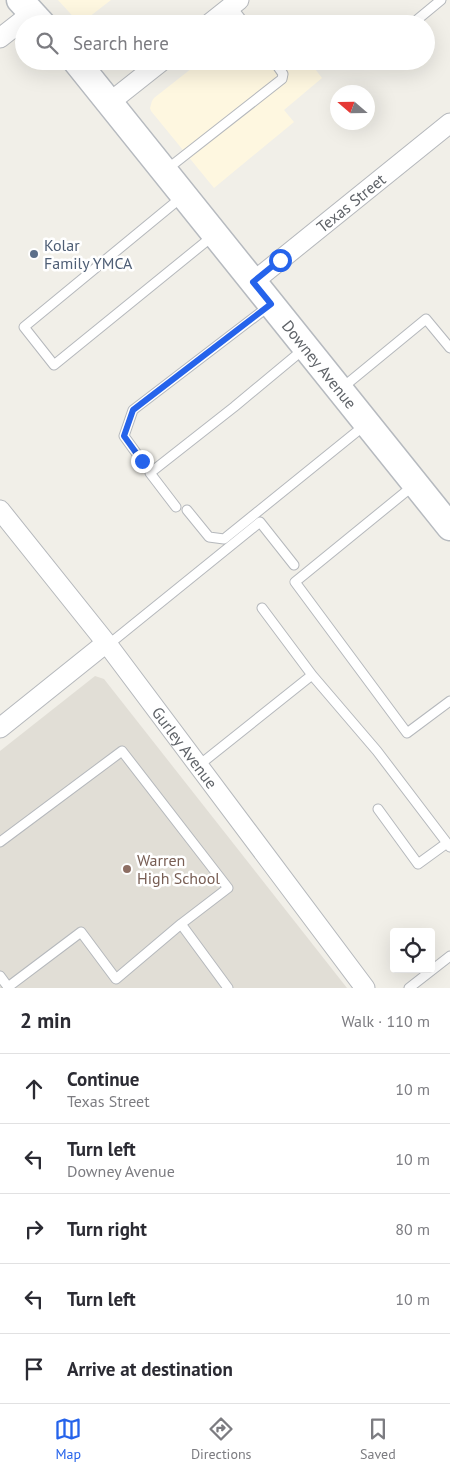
<!DOCTYPE html>
<html lang="en">
<head>
<meta charset="utf-8">
<style>
  :root { --surface:#fff; --page:#f7f7f7; --text:#2b2b33; --muted:#7c7c81; --line:#e1e1e2; --accent:#2563eb }
  body { margin:0; font-family:"PT Sans",sans-serif; background:var(--page); color:var(--text) }
  .controls { position:absolute; right:15px; bottom:15px; display:grid; overflow:hidden; border-radius:5px; box-shadow:0 5px 20px #0002 }
  .controls button { width:45px; height:45px; display:grid; place-items:center; padding:0; border:0; border-bottom:1px solid var(--line); background:var(--surface); color:var(--text); font:25px sans-serif }
  .compass { position:absolute; left:330px; top:85px; width:45px; height:45px; border-radius:50%; background:var(--surface); box-shadow:0 5px 20px #0002; rotate:290deg }
  .stop { position:absolute; width:15px; height:15px; margin:-11px; border:4px solid #2563eb; border-radius:50%; background:#fff }
  .stop.end { background:#2563eb; border-color:#fff; box-shadow:0 1px 5px #0008 }
  .list { margin:0; padding:0; list-style:none }
  h2 { display:flex; justify-content:space-between; align-items:center; height:65px; margin:0; padding:0 20px; font-size:21px }
  h2 small { font-size:16px; font-weight:400; color:var(--muted) }
  .list li { display:grid; grid-template-columns:32px 1fr auto; gap:15px; align-items:center; box-sizing:border-box; height:70px; padding:0 20px; border-top:1px solid var(--line) }
  .list b { display:block; font-size:19px; white-space:nowrap }
  .list p { margin:0; font-size:16px; white-space:nowrap; color:var(--muted) }
  .list em { font-size:16px; font-style:normal; color:var(--muted) }
  .icon { flex:none; width:28px; height:28px; fill:none; stroke:currentColor; stroke-width:2; stroke-linecap:round; stroke-linejoin:round }
  .map { position:relative; flex:none; width:450px; height:988px; overflow:hidden }
  .search { position:absolute; background:var(--surface); box-shadow:0 5px 20px #0002; left:15px; right:15px; top:15px; height:55px; display:flex; align-items:center; gap:12px; box-sizing:border-box; padding:0 18px; border-radius:28px; color:var(--muted); font-size:19px }
  .sheet { height:415px; background:var(--surface) }
  nav { display:flex; justify-content:space-around; align-items:center; box-sizing:border-box; height:70px; border-top:1px solid var(--line); background:var(--surface); font-size:14px; color:var(--muted) }
  nav a { display:grid; justify-items:center; gap:2px }
  nav .on { color:var(--accent) }
  .map>svg:first-child { display:block }
</style>
</head>
<body>
<div class="map">
<svg width="450" height="988" viewBox="0 0 450 988">
  <rect width="100%" height="100%" fill="#f1efe8"/>
  <path fill="#fef7e0" d="M58,0h53l-31,24z
    M201,61h108l13,17 -38,32 10,12 -80,66 -63,-77 -1,-3 2,-7 2,-3z"/>
  <path fill="#e1ded6" d="M95,676l9,3 243,309h-347v-237z"/>
  <g fill="none" stroke-linecap="round" stroke-linejoin="round">
    <g stroke="#b5b8bc" stroke-width="11">
      <path id="lane" d="M231,6l14,18
        M412,24l29,-24
        M166,170l116,-91 1,-5 -9,-13
        M183,196l-159,131 30,38 160,-130
        M342,388l84,-69 24,29
        M142,461l-18,-25 9,-26 136,-104
        M414,485l-119,97 112,151 43,-32
        M176,507l-26,-34 84,-66 71,-59
        M187,510l22,27 15,2 141,-114
        M262,608l50,67 65,76 73,96
        M108,645l152,-123 34,43
        M198,766l114,-91
        M378,809l40,55 29,-21
        M0,842l122,-91 106,137 -47,36 -65,55 -35,-47 -73,55 -8,-11
        M181,924l47,64
        M409,988l41,-32"/>
    </g>
    <g stroke="#b5b8bc" stroke-width="21">
      <g id="street">
        <path d="M209,24l30,-24"/>
        <path d="M0,38l32,-25"/>
        <path d="M109,103l53,-42"/>
        <path id="s1" d="M253,282l197,-159"/>
        <path id="s2" d="M0,510l108,135 257,343"/>
        <path d="M0,728l106,-85"/>
      </g>
    </g>
    <g stroke="#b6babf" stroke-width="29">
      <g id="secondary">
        <path d="M20,0l22,24"/>
        <path id="s3" d="M76,61l374,466"/>
      </g>
    </g>
    <use href="#lane" stroke="#fff" stroke-width="9"/>
    <use href="#street" stroke="#fff" stroke-width="19"/>
    <use href="#secondary" stroke="#fff" stroke-width="26"/>
  </g>
  <g fill="none" stroke-linecap="round" stroke-linejoin="round">
    <path stroke="#2563eb" stroke-width="6" d="M142,461l-18,-25 9,-26 138,-106 -18,-22 27,-22"/>
  </g>
  <circle fill="#5c6f8a" stroke="#fff" stroke-width="2" cx="34" cy="254" r="5"/>
  <circle fill="#8d6e63" stroke="#fff" stroke-width="2" cx="127" cy="869" r="5"/>
  <g text-anchor="middle" stroke-width="5" stroke-linejoin="round" paint-order="stroke">
    <g font-size="16" fill="#5f6368" stroke="#fff">
      <text dy="6" stroke="none"><textPath href="#s1" startOffset="126">Texas Street</textPath></text>
      <text dy="6" stroke="none"><textPath href="#s3" startOffset="389">Downey Avenue</textPath></text>
      <text dy="6" stroke="none"><textPath href="#s2" startOffset="301">Gurley Avenue</textPath></text>
    </g>
    <g font-size="16" fill="#4e5e75" stroke="#fff" text-anchor="start">
      <text x="44" y="251">Kolar<tspan x="44" dy="18">Family YMCA</tspan></text>
    </g>
    <g font-size="16" fill="#785e54" stroke="#fff" text-anchor="start">
      <text x="137" y="866">Warren<tspan x="137" dy="18">High School</tspan></text>
    </g>
  </g>
</svg>
<div class="controls">
<button><svg class="icon" aria-label="locate" viewBox="0 0 24 24"><circle cx="12" cy="12" r="6"/><path d="M12 2v4M12 18v4M2 12h4M18 12h4"/></svg></button>
</div>
<svg class="compass" viewBox="-18 -18 36 36"><path d="M0-13l5 13h-10z" fill="#e53935"/><path d="M0 13l5-13h-10z" fill="#7c7c81"/></svg>
<div class="stop" style="left:280px;top:260px"></div>
<div class="stop end" style="left:142px;top:461px"></div>
<div class="search"><svg class="icon" aria-label="search" viewBox="0 0 24 24"><circle cx="10" cy="10" r="6"/><path d="M15 15l6 6"/></svg>Search here</div>
</div>
<section class="sheet">
<h2>2 min<small>Walk · 110 m</small></h2>
<ul class="list">
<li><svg class="icon" aria-label="ahead" viewBox="0 0 24 24"><path d="M12 20V5M6 11l6-6 6 6"/></svg><div><b>Continue</b><p>Texas Street</p></div><em>10 m</em></li>
<li><svg class="icon" aria-label="left" viewBox="0 0 24 24"><path d="M17 20v-9H6M10 6l-5 5 5 5"/></svg><div><b>Turn left</b><p>Downey Avenue</p></div><em>10 m</em></li>
<li><svg class="icon" aria-label="right" viewBox="0 0 24 24"><path d="M7 20v-9h11M14 6l5 5-5 5"/></svg><div><b>Turn right</b></div><em>80 m</em></li>
<li><svg class="icon" aria-label="left" viewBox="0 0 24 24"><path d="M17 20v-9H6M10 6l-5 5 5 5"/></svg><div><b>Turn left</b></div><em>10 m</em></li>
<li><svg class="icon" aria-label="arrive" viewBox="0 0 24 24"><path d="M6 21V4h12l-3 4 3 4H6"/></svg><div><b>Arrive at destination</b></div></li>
</ul>
</section>
<nav>
<a class="on"><svg class="icon" aria-label="map" viewBox="0 0 24 24"><path d="M3 6l6-2 6 2 6-2v14l-6 2-6-2-6 2zM9 4v14M15 6v14"/></svg>Map</a>
<a><svg class="icon" aria-label="directions" viewBox="0 0 24 24"><path d="M12 3l9 9-9 9-9-9zM9 14v-3h6M13 9l2 2-2 2"/></svg>Directions</a>
<a><svg class="icon" aria-label="saved" viewBox="0 0 24 24"><path d="M7 4h10v16l-5-4-5 4z"/></svg>Saved</a>
</nav>
</body>
</html>
